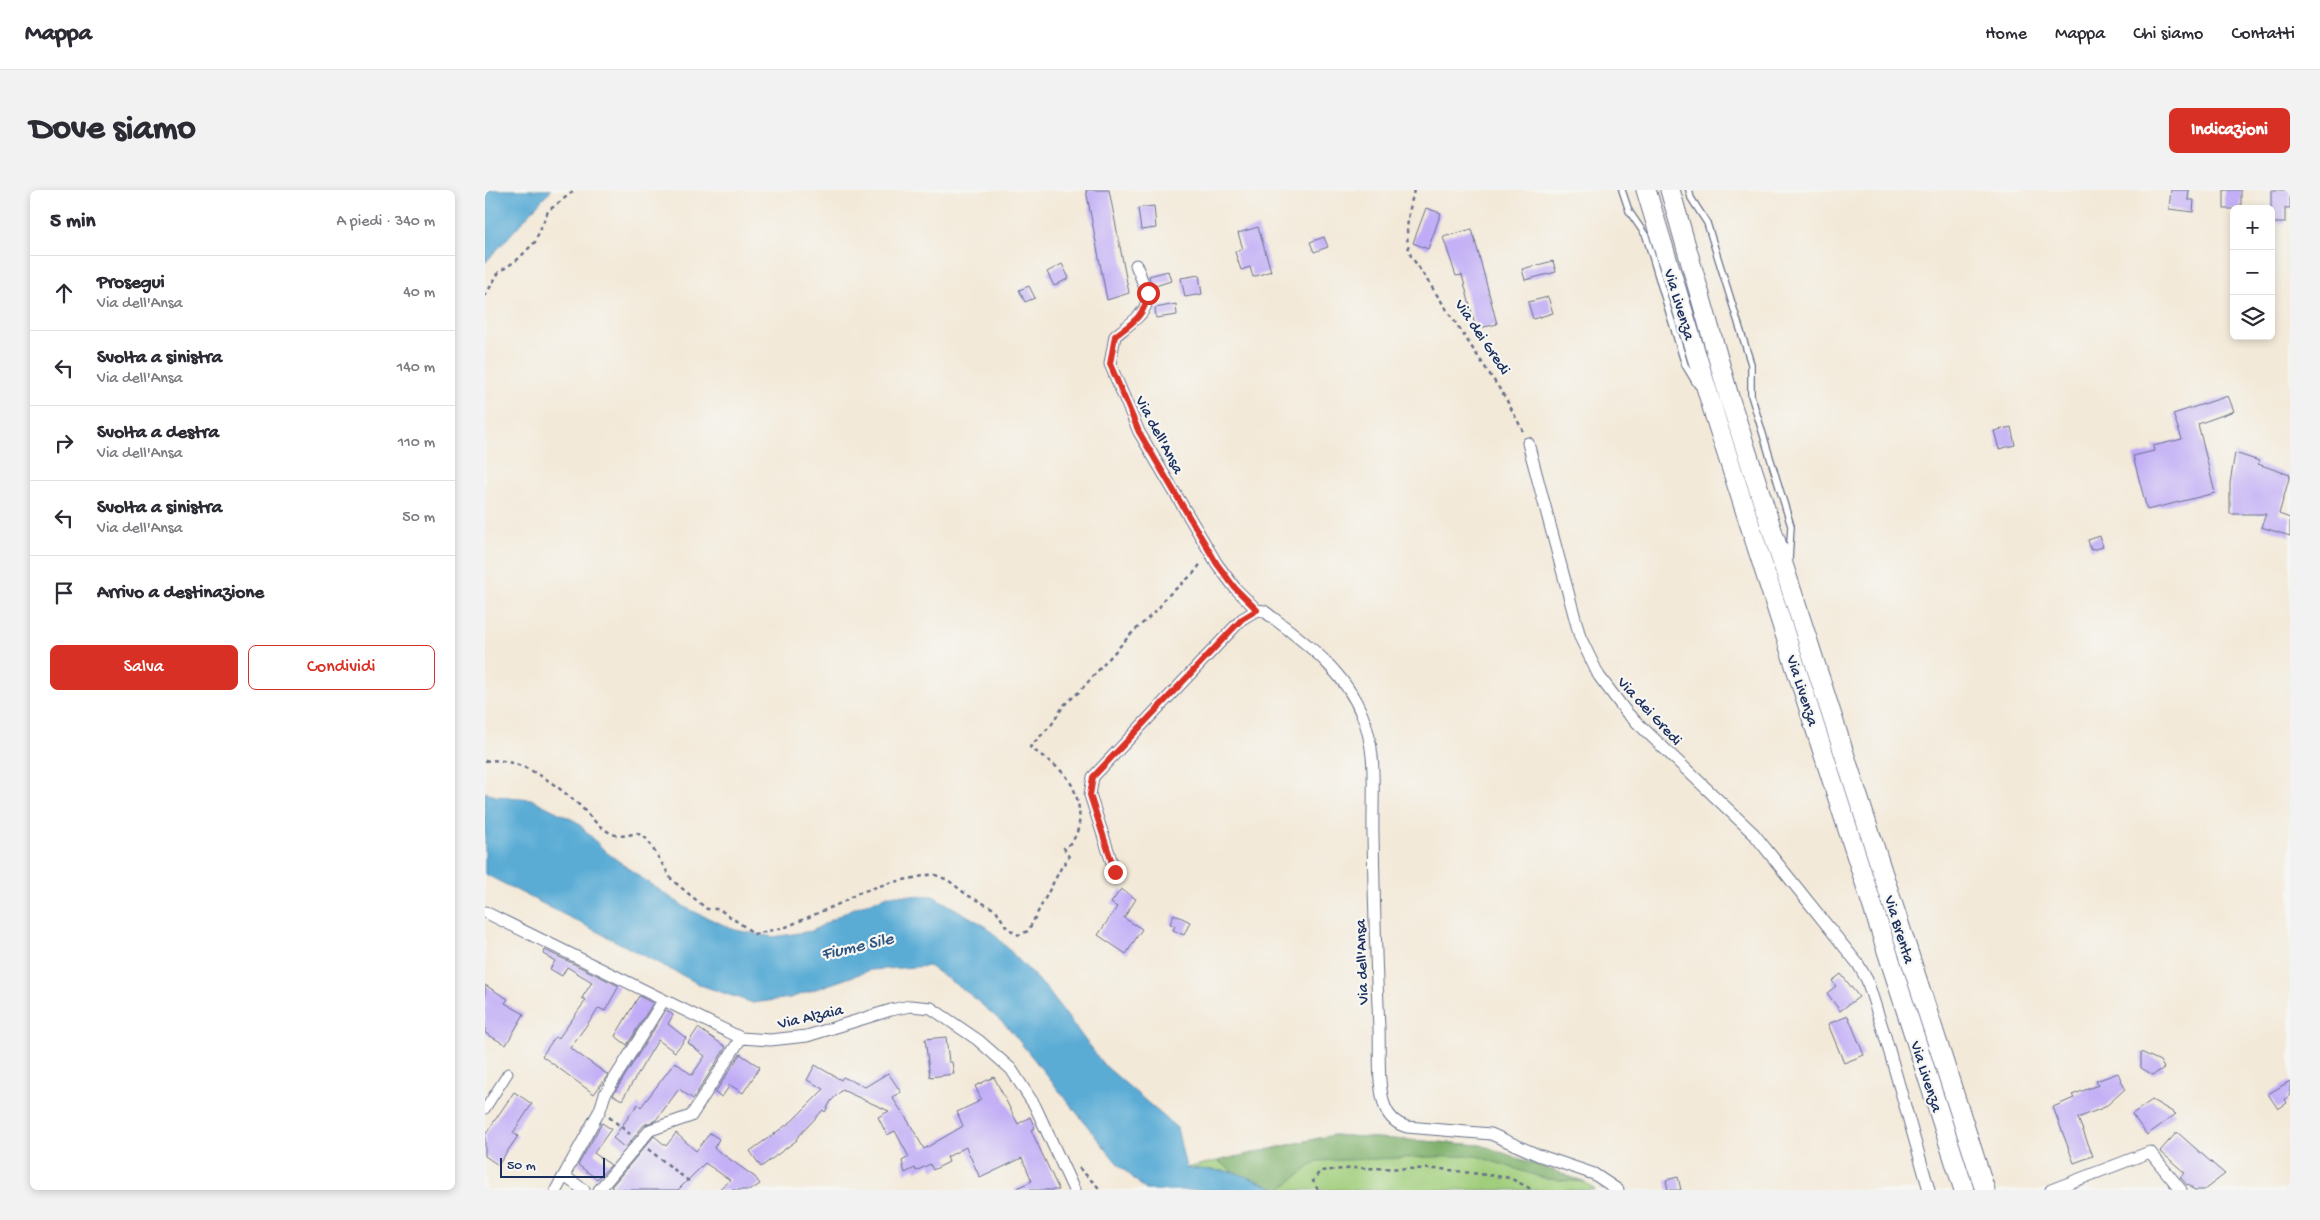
<!DOCTYPE html>
<html lang="it">
<head>
<meta charset="utf-8">
<style>
  :root { --surface:#fff; --page:#f2f2f3; --text:#2b2b33; --muted:#7c7c81; --line:#e1e1e2; --accent:#d93025 }
  body { margin:0; font-family:"Gochi Hand",sans-serif; background:var(--page); color:var(--text) }
  .controls { position:absolute; right:15px; top:15px; display:grid; overflow:hidden; border-radius:8px; box-shadow:0 2px 8px #0003 }
  .controls button { width:45px; height:45px; display:grid; place-items:center; padding:0; border:0; border-bottom:1px solid var(--line); background:var(--surface); color:var(--text); font:25px sans-serif }
  .scale { position:absolute; left:15px; bottom:12px; width:105px; box-sizing:border-box; padding-left:5px; border:2px solid #1b2f5e; border-top:0; font-size:14px; line-height:18px; white-space:nowrap; color:#1b2f5e; -webkit-text-stroke:4px #f6f6f2; paint-order:stroke }
  .stop { position:absolute; width:15px; height:15px; margin:-11px; border:4px solid #d93025; border-radius:50%; background:#fff }
  .stop.end { background:#d93025; border-color:#fff; box-shadow:0 1px 5px #0008 }
  .list { margin:0; padding:0; list-style:none }
  h2 { display:flex; justify-content:space-between; align-items:center; height:65px; margin:0; padding:0 20px; font-size:21px }
  h2 small { font-size:16px; font-weight:400; color:var(--muted) }
  .list li { display:grid; grid-template-columns:32px 1fr auto; gap:15px; align-items:center; box-sizing:border-box; height:75px; padding:0 20px; border-top:1px solid var(--line) }
  .list b { display:block; font-size:19px; white-space:nowrap }
  .list p { margin:0; font-size:16px; white-space:nowrap; color:var(--muted) }
  .list em { font-size:16px; font-style:normal; color:var(--muted) }
  .actions { display:flex; gap:10px; padding:15px 20px }
  .actions a { flex:1; padding:11px 0; border:1px solid var(--accent); border-radius:8px; text-align:center; font-size:18px; color:var(--accent) }
  .actions .main { background:var(--accent); color:#fff }
  .icon { flex:none; width:28px; height:28px; fill:none; stroke:currentColor; stroke-width:2; stroke-linecap:round; stroke-linejoin:round }
  .map { position:relative; flex:none; width:1805px; height:1000px; overflow:hidden; border-radius:8px }
  header { display:flex; align-items:center; gap:30px; box-sizing:border-box; height:70px; padding:0 25px; background:var(--surface); border-bottom:1px solid var(--line) }
  header strong { font-size:24px }
  nav { display:flex; gap:28px; margin-inline-start:auto; font-size:18px }
  .intro { display:flex; align-items:center; justify-content:space-between; box-sizing:border-box; height:120px; padding:0 30px }
  h1 { margin:0; font-size:35px }
  .button { padding:12px 22px; border-radius:8px; background:var(--accent); color:#fff; font-size:18px; font-weight:700 }
  main { display:flex; gap:30px; padding:0 30px }
  aside { flex:1; background:var(--surface); border-radius:8px; box-shadow:0 2px 8px #0003 }
  .map>svg:first-child { display:block }
</style>
</head>
<body>
<header>
<strong>Mappa</strong>
<nav><a>Home</a><a>Mappa</a><a>Chi siamo</a><a>Contatti</a></nav>
</header>
<div class="intro"><h1>Dove siamo</h1><a class="button">Indicazioni</a></div>
<main>
<aside>
<h2>5 min<small>A piedi · 340 m</small></h2>
<ul class="list">
<li><svg class="icon" aria-label="ahead" viewBox="0 0 24 24"><path d="M12 20V5M6 11l6-6 6 6"/></svg><div><b>Prosegui</b><p>Via dell'Ansa</p></div><em>40 m</em></li>
<li><svg class="icon" aria-label="left" viewBox="0 0 24 24"><path d="M17 20v-9H6M10 6l-5 5 5 5"/></svg><div><b>Svolta a sinistra</b><p>Via dell'Ansa</p></div><em>140 m</em></li>
<li><svg class="icon" aria-label="right" viewBox="0 0 24 24"><path d="M7 20v-9h11M14 6l5 5-5 5"/></svg><div><b>Svolta a destra</b><p>Via dell'Ansa</p></div><em>110 m</em></li>
<li><svg class="icon" aria-label="left" viewBox="0 0 24 24"><path d="M17 20v-9H6M10 6l-5 5 5 5"/></svg><div><b>Svolta a sinistra</b><p>Via dell'Ansa</p></div><em>50 m</em></li>
<li><svg class="icon" aria-label="arrive" viewBox="0 0 24 24"><path d="M6 21V4h12l-3 4 3 4H6"/></svg><div><b>Arrivo a destinazione</b></div></li>
</ul>
<div class="actions"><a class="main">Salva</a><a>Condividi</a></div>
</aside>
<div class="map">
<svg width="1805" height="1000" viewBox="0 0 1805 1000">
  <rect width="100%" height="100%" fill="#f6f6f2"/>
  <filter id="ink" filterUnits="userSpaceOnUse"><feTurbulence type="fractalNoise" baseFrequency=".02" numOctaves="2"/><feDisplacementMap in="SourceGraphic" scale="10" xChannelSelector="R" yChannelSelector="G"/><feConvolveMatrix kernelMatrix="1 2 1 2 8 2 1 2 1" color-interpolation-filters="sRGB"/></filter>
  <filter id="wash" filterUnits="userSpaceOnUse"><feTurbulence type="fractalNoise" baseFrequency=".0096" numOctaves="4" result="noise"/><feDisplacementMap in="SourceGraphic" scale="20" xChannelSelector="R" yChannelSelector="G"/><feGaussianBlur stdDeviation="1.12" result="paint"/><feColorMatrix in="noise" values="0 0 0 0 0 0 0 0 0 0 0 0 0 0 0 0 0 1.4 0 .05"/><feComposite in="paint" operator="in"/></filter>
  <g filter="url(#wash)">
    <rect width="100%" height="100%" fill="#f3e9d8"/>
    <path fill="#a1ce7c" stroke="#5e7e6d" d="M848,945l148,10 104,37 10,8h-315l-46,-18 -48,-4z"/>
    <path fill="#80b16c" stroke="#4e7065" d="M848,945l148,10 104,37 -38,-3 -71,-23 -47,1 -112,4 -37,29 -46,-18 -16,-11z"/>
    <path fill="#5aacd5" stroke="#3a6e9a" d="M0,0h66l-66,73z
      M0,602l10,4 36,3 46,23 29,30 40,29 42,28 47,21 38,7 39,-6 39,-22 40,-14 42,1 54,31 59,61 57,76 74,64 9,40 48,4 46,18h-134l-29,-27 -109,-136 -40,-34 -39,-27 -58,4 -81,28 -37,5 -50,-17 -218,-112z"/>
    <g id="blocks">
      <path fill="#c0abf6" d="M601,0h23l20,103 -22,7z
        M1686,0h18l-1,10h6l-1,12 -24,-3z
        M1739,0h17v19h-17z
        M1786,0h19v18h-5v15h-14z
        M669,16l2,22 -15,2 -3,-22z
        M941,18l15,5 -13,36 -15,-6z
        M773,37l13,44 -18,6 -3,-10 -9,3 -6,-18 8,-3 -5,-16z
        M987,39l25,95 -21,5 -14,-54 -6,1 -13,-39z
        M839,47l4,10 -14,5 -4,-10z
        M1068,71l3,11 -31,8 -3,-11z
        M577,74l7,14 -15,8 -7,-14z
        M683,81l3,10 -19,6 -3,-11z
        M714,85l3,19 -17,3 -4,-19z
        M544,96l6,12 -10,4 -6,-12z
        M1063,107l5,16 -20,6 -5,-17z
        M691,114l1,11 -21,3 -1,-10z
        M1743,206l6,15 -36,13 17,69 -68,17 -14,-54 21,-5 -1,-5 29,-7 -9,-25z
        M1526,237l4,18 -16,4 -5,-18z
        M1750,263l24,8 -1,3 32,11 -11,39 11,4v18l-29,-9 5,-13h-36v-31z
        M1615,346l3,11 -12,3 -3,-10z
        M636,699l15,10 -12,19 18,11 -16,25 -28,-19 19,-28 -6,-4z
        M689,724l16,8 -6,13 -11,-5 2,-4 -5,-2z
        M60,760l74,36 -14,25 -6,-3 -29,40 38,27 -14,19 -52,-38 13,-19 3,2 28,-39 -4,-2 10,-16 -25,-15 -5,9 -12,-7 5,-8 -12,-7z
        M1356,784l18,23 -19,14 -13,-18 9,-7 -4,-5z
        M0,795l23,14 -3,4 19,11 -18,31 -21,-12z
        M154,806l14,7 -26,42 -12,-9z
        M181,820l7,5 -5,9 18,14 -11,14 -17,-12 -36,60 -9,-5z
        M1363,826l16,39 -20,8 -16,-39z
        M213,838l28,19 -33,52 -14,-10 -23,31 -12,5 -19,23 -12,-10 25,-34 3,3 34,-45 17,13 13,-19 -17,-13z
        M461,847l3,25h3l2,12 -24,3 -5,-38z
        M1656,862l19,9 4,7 -11,7 -12,-7z
        M255,864l20,13 -17,26 -13,-8 -8,12 -7,-4z
        M330,875l26,15 2,-3 22,10 23,-14 13,19 -9,5 18,27 14,25 39,-23 -6,-14 21,-10 -1,-1 4,-2 -6,-13 19,-9 24,47 12,-7 5,11 -4,2 28,60h-46l19,-9 -10,-23 -42,20 -14,-31 -19,10 2,5 -16,8 -3,-6 -14,7 -1,-3 -10,5 -3,-12 7,-4 -14,-26 -8,4 -9,-18 11,-6 -47,-21 -11,11 -6,11 -2,-2 -27,29 1,1 -36,27 -11,-16 42,-30 32,-32 -17,-9z
        M1633,883l7,16 -20,18 -27,11 15,38 -19,7 -21,-56 21,-9 -2,-3 26,-10 -2,-4z
        M1805,891v14l-5,4 2,4 -9,6 -10,-15z
        M29,902l18,12 -19,29 5,3 -20,29 -13,-9v-21z
        M1667,910l24,14 -29,21 -15,-21z
        M117,933l9,6 -17,24 17,12 -14,14 -19,-14z
        M1692,942l35,31 13,11 -21,16h-10l-5,-6 -2,1 -7,-8 5,-4 -25,-22z
        M191,943l20,18 14,-18 9,6 -5,9 41,29 5,7 -9,6h-33l12,-10 -25,-17 -27,27h-63l-4,-3 43,-51 12,10z
        M1193,987l3,13h-13l-2,-10z"/>
    </g>
  </g>
  <g filter="url(#ink)">
    <use href="#blocks" fill-opacity="0" stroke="#677089" stroke-width="1"/>
    <g fill="none" stroke-linecap="round" stroke-linejoin="round">
      <g stroke="#677089" stroke-width="8">
        <path id="service" d="M1137,0l7,21 17,25 39,129 12,20
          M1204,0l2,8 16,25 44,141v31l40,131 -2,34"/>
      </g>
      <g stroke="#677089" stroke-width="11">
        <path id="pedestrian" d="M0,919l23,-36"/>
      </g>
      <g stroke="#677089" stroke-width="13">
        <path id="minor" d="M651,75c18,43 14,43 -21,71l-5,28 29,68 78,132 18,24 22,22 7,1c38,29 80,58 98,104 16,37 10,80 11,120 1,64 3,129 6,193 1,25 -2,56 6,79 4,10 11,17 22,20l84,7 47,21 56,19 24,16
          M1043,253l52,194 19,39 28,37 127,121 104,130 9,16 18,56 44,154
          M630,682l-25,-77 3,-18 149,-158 15,-9
          M0,722l256,126 29,2 37,-4 84,-26 19,-4 21,2 47,32 33,29 24,37 39,84
          M79,986l20,14
          M71,1000l44,-80 5,-16 58,-93
          M114,1000l51,-60 41,-14 50,-78
          M1566,1000l99,-38 31,38"/>
      </g>
      <g stroke="#677089" stroke-width="21">
        <path id="trunk" d="M1161,0l71,233 247,767
          M1185,0l60,210 255,790"/>
      </g>
      <path stroke="#677089" stroke-width="2.5" stroke-dasharray="4 4" stroke-linecap="butt" d="M929,0c-5,23 -11,44 -3,66l94,141 18,34
        M0,106l14,-24 18,-12 18,-18 13,-31 27,-21
        M0,571c33,-5 68,21 92,42 11,10 20,24 34,30 9,5 17,2 26,0l10,6 25,41 35,29h12l36,25 31,-7 55,-24 17,-10 31,-10 44,-9 15,6 19,15 29,15 11,18 12,7 9,-4 33,-63 8,-11 -5,-9c3,-2 7,-5 9,-8 13,-18 5,-55 -12,-69 -9,-9 -21,-16 -31,-24l22,-23 12,-19 15,-13 51,-57 29,-27 5,-9 29,-25 9,-12
        M124,927l21,17
        M163,959l42,33
        M594,978l22,22
        M833,1000l-5,-9 7,-10 36,-3 85,1 69,9 23,12"/>
      <use href="#service" stroke="#fff" stroke-width="5.5"/>
      <use href="#pedestrian" stroke="#fff" stroke-width="9"/>
      <use href="#minor" stroke="#fff" stroke-width="11"/>
      <use href="#trunk" stroke="#fff" stroke-width="19"/>
    </g>
  </g>
  <g fill="none" stroke-linecap="round" stroke-linejoin="round" filter="url(#ink)">
    <path stroke="#d93025" stroke-width="6" d="M630,682l-25,-77 3,-18 149,-158 15,-9 -22,-22 -18,-24 -78,-132 -29,-68 5,-28c17,-13 30,-20 33,-43"/>
  </g>
  <g text-anchor="middle" stroke-width="4.5" stroke-linejoin="round" paint-order="stroke">
    <g font-size="16" fill="#1b2f5e" stroke="#f6f6f2">
      <text transform="translate(1196 114) rotate(73)" y="6">Via Livenza</text>
      <text transform="translate(999 146) rotate(56)" y="6">Via dei Gredi</text>
      <text transform="translate(676 244) rotate(62)" y="6">Via dell'Ansa</text>
      <text transform="translate(1319 500) rotate(72)" y="6">Via Livenza</text>
      <text transform="translate(1166 520) rotate(47)" y="6">Via dei Gredi</text>
      <text transform="translate(1416 739) rotate(73)" y="6">Via Brenta</text>
      <text transform="translate(875 772) rotate(-92)" y="6">Via dell'Ansa</text>
      <text transform="translate(325 825) rotate(-13)" y="6">Via Alzaia</text>
      <text transform="translate(1443 886) rotate(72)" y="6">Via Livenza</text>
    </g>
    <g font-size="18" font-style="italic" fill="#2e5482" stroke="#f6f6f2">
      <text transform="translate(372 755) rotate(-13)" y="6">Fiume Sile</text>
    </g>
  </g>
</svg>
<div class="controls">
<button>+</button>
<button>−</button>
<button><svg class="icon" aria-label="layers" viewBox="0 0 24 24"><path d="M12 4l9 5-9 5-9-5zM3 14l9 5 9-5"/></svg></button>
</div>
<div class="scale">50 m</div>
<div class="stop" style="left:663px;top:103px"></div>
<div class="stop end" style="left:630px;top:682px"></div>
</div>
</main>
</body>
</html>
